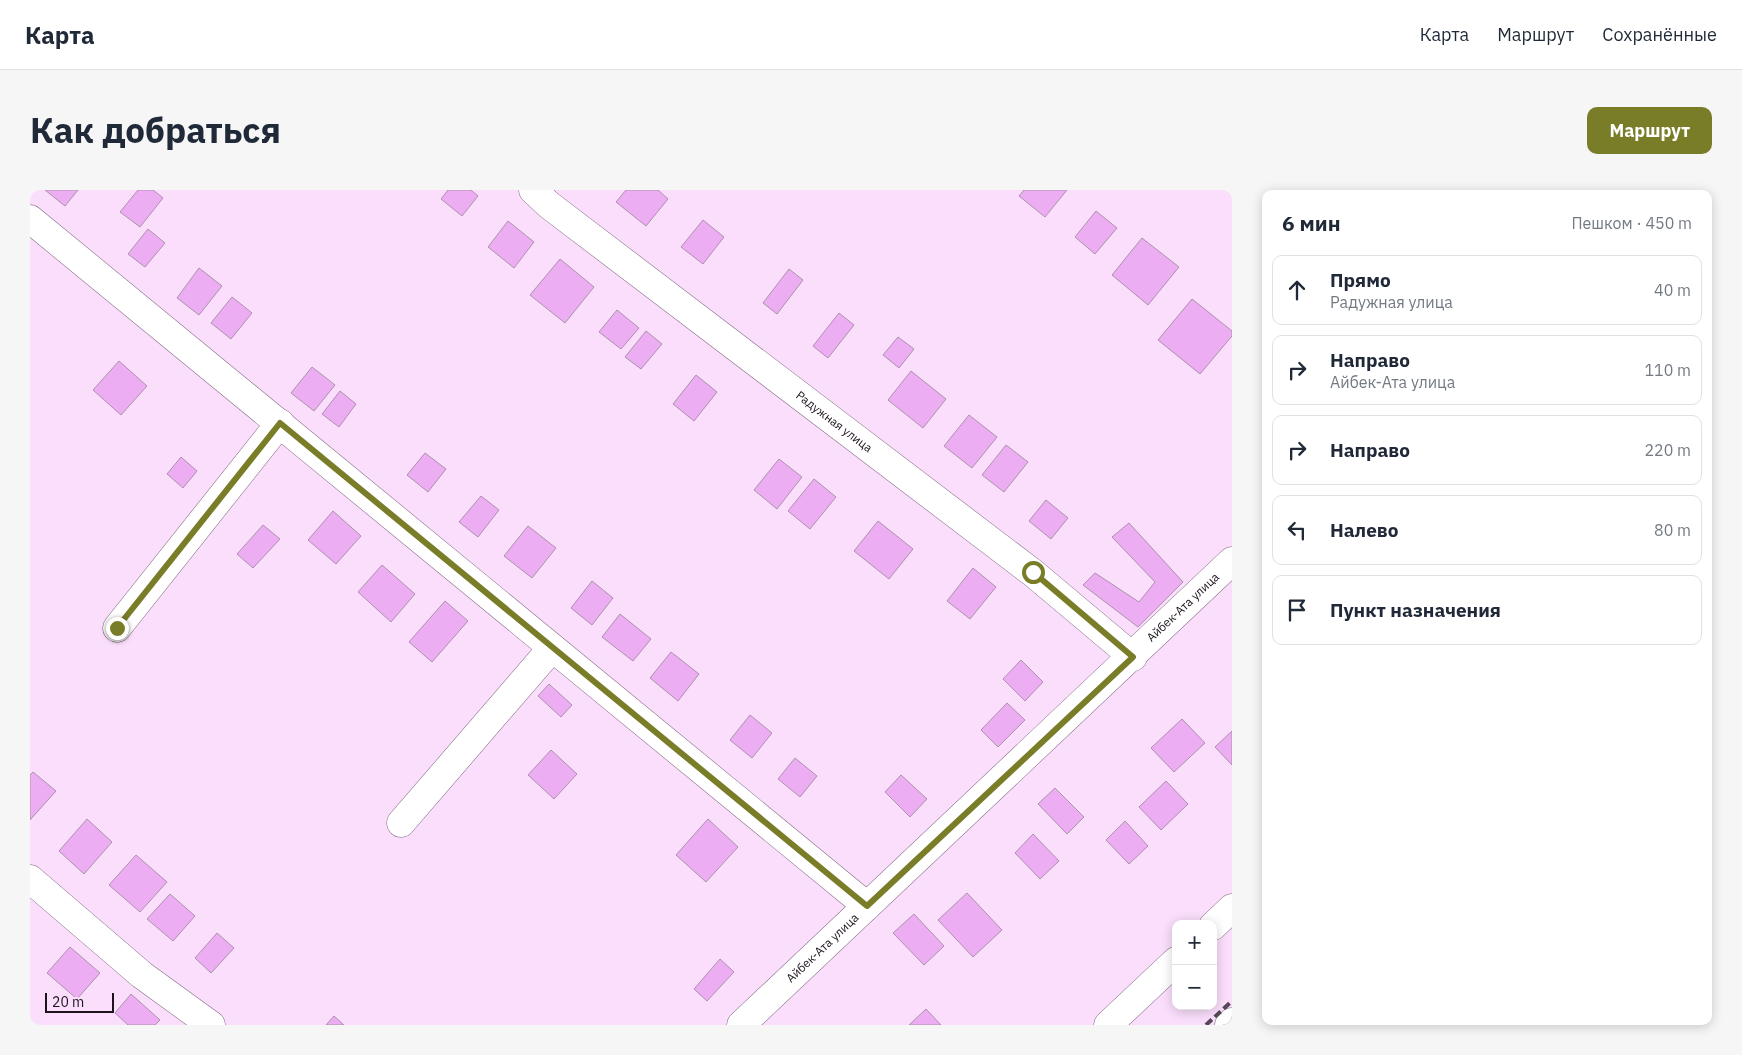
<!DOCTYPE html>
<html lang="ru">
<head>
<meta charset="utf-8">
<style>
  :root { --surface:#fff; --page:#f6f6f7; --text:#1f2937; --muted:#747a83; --line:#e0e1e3; --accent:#797d27 }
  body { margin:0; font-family:"IBM Plex Sans",sans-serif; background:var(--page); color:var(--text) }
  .controls { position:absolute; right:15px; bottom:15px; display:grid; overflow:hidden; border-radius:10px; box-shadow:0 2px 12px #0003 }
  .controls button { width:45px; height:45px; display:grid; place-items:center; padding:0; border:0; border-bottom:1px solid var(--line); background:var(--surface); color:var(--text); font:25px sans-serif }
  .scale { position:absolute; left:15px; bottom:12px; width:69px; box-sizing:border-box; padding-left:5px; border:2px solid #1d131d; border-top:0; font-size:14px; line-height:18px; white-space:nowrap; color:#1d131d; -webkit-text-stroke:4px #fadefb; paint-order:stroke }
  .stop { position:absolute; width:15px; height:15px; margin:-11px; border:4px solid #797d27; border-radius:50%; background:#fff }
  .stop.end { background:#797d27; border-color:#fff; box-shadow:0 1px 5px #0008 }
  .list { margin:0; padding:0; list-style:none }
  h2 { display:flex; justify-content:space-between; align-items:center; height:65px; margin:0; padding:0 20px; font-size:21px }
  h2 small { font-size:16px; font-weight:400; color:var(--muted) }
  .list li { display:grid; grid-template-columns:32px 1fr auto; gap:15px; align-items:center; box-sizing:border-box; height:70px; margin:0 10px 10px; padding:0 10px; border:1px solid var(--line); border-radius:10px }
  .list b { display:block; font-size:19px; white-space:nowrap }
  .list p { margin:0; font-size:16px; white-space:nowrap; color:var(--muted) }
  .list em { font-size:16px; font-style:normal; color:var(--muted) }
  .icon { flex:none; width:28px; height:28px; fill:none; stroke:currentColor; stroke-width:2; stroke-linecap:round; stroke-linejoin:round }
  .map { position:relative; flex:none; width:1202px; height:835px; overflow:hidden; border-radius:10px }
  header { display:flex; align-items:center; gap:30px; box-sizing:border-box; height:70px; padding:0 25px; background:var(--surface); border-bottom:1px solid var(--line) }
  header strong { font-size:24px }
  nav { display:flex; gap:28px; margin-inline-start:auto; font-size:18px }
  .intro { display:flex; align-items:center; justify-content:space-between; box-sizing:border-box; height:120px; padding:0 30px }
  h1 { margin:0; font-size:35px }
  .button { padding:12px 22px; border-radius:10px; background:var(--accent); color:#fff; font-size:18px; font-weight:700 }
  main { display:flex; gap:30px; padding:0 30px }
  aside { flex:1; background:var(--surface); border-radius:10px; box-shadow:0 2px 12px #0003 }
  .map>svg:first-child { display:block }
</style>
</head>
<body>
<header>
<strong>Карта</strong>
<nav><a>Карта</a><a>Маршрут</a><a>Сохранённые</a></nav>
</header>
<div class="intro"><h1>Как добраться</h1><a class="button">Маршрут</a></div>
<main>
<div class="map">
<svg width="1202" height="835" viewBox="0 0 1202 835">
  <rect width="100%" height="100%" fill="#fadefb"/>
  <path fill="#edadf2" stroke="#ab91ac" d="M15,0h33l-13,16z
    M108,0h15l10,8 -23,29 -20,-15z
    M418,0h23l7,6 -16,20 -21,-17z
    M596,0h32l10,9 -22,27 -30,-24z
    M994,0h43l-22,27 -26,-21z
    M1066,21l21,17 -22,26 -20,-17z
    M673,30l21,17 -21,27 -22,-17z
    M478,31l26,21 -20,26 -26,-21z
    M118,39l17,14 -20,24 -17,-13z
    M1112,48l37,29 -31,38 -36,-30z
    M530,69l34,28 -29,36 -35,-28z
    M169,78l23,18 -23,29 -22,-17z
    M759,79l14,11 -26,34 -14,-11z
    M202,107l20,16 -21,26 -20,-16z
    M1162,109l40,32v5l-32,38 -42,-34z
    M587,120l22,18 -18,21 -22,-17z
    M809,123l15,12 -26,33 -15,-12z
    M616,141l16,13 -21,25 -16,-12z
    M868,147l16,12 -15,19 -16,-13z
    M89,171l28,25 -26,29 -28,-25z
    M282,177l23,18 -21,26 -23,-18z
    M881,181l35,28 -23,29 -35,-28z
    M666,185l21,17 -23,29 -21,-17z
    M310,201l16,13 -17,23 -17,-13z
    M939,225l28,22 -25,31 -28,-22z
    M976,255l22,17 -24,30 -22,-17z
    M395,263l21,16 -18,23 -21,-17z
    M151,267l16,14 -14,17 -16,-14z
    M749,269l23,18 -25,32 -23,-19z
    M784,289l22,18 -26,32 -22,-18z
    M451,306l18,14 -21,27 -19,-15z
    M1016,310l22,18 -17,21 -22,-18z
    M303,321l28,25 -25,28 -28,-24z
    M848,331l35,28 -24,30 -35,-28z
    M1099,333l54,59 -45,45 -55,-42 12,-12 44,29 16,-20 -43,-45z
    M233,335l17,14 -27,29 -16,-14z
    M498,336l28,22 -24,30 -28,-22z
    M352,375l33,29 -24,28 -33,-30z
    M943,378l23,19 -26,32 -23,-18z
    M562,391l21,17 -21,27 -21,-17z
    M415,411l23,20 -36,41 -23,-20z
    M590,424l31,25 -18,22 -31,-24z
    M641,462l28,22 -21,27 -28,-23z
    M991,470l22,22 -18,19 -22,-22z
    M519,494l23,21 -11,12 -23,-21z
    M977,513l18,17 -27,27 -17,-17z
    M720,525l22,18 -20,25 -22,-18z
    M1152,529l23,24 -31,29 -23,-24z
    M1202,541v34l-17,-18z
    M521,560l26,24 -23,25 -26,-24z
    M765,568l22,18 -17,21 -22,-18z
    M3,582l23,19 -26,29v-45z
    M871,585l26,24 -17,18 -25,-25z
    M1136,591l22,23 -27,26 -22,-23z
    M1025,598l29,29 -17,17 -29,-30z
    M57,629l25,23 -28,32 -25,-23z
    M678,629l30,28 -32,35 -30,-27z
    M1095,631l23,25 -19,18 -23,-24z
    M1003,644l26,27 -19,18 -25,-26z
    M106,665l31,27 -27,30 -31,-27z
    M937,703l35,37 -29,27 -35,-37z
    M140,704l25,22 -22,25 -26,-22z
    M884,724l30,32 -20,19 -31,-32z
    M187,743l17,15 -23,25 -16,-15z
    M40,757l30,26 -23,26 -30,-26z
    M690,769l14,13 -27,29 -13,-12z
    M101,804l29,26 -5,5h-27l-13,-12z
    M896,819l15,16h-32z
    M304,826l10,9h-18z"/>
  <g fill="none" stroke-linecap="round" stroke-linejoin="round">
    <g stroke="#806881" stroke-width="29">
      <g id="street">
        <path id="s1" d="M503,0l16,15 484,368 100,84"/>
        <path d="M0,29l837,687"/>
        <path d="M87,438l163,-205"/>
        <path d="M371,633l151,-175"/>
        <path d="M0,689l112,96 69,50"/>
        <path d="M1183,736l19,-18"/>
        <path id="s2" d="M711,835l491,-464"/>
        <path d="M1078,835l68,-64"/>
        <path d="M1199,835l3,-3"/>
      </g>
    </g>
    <use href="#street" stroke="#fff" stroke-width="28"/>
    <path stroke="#574857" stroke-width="4" stroke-dasharray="8 4" stroke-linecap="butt" d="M1176,835l26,-24"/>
  </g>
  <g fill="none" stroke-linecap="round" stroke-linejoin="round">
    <path stroke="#797d27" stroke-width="6" d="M87,438l163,-205 587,483 266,-249 -100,-85"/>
  </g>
  <g text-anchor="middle" stroke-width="5" stroke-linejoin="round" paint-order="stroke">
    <g font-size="12" fill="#1d131d" stroke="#fadefb">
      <text dy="4" stroke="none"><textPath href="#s1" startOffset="380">Радужная улица</textPath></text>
      <text dy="4" stroke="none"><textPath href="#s2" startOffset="608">Айбек-Ата улица</textPath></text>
      <text dy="4" stroke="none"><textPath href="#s2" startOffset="112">Айбек-Ата улица</textPath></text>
    </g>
  </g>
</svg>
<div class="controls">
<button>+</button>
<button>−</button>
</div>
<div class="scale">20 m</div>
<div class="stop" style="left:1003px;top:382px"></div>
<div class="stop end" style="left:87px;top:438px"></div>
</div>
<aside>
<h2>6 мин<small>Пешком · 450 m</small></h2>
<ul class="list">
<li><svg class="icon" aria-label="ahead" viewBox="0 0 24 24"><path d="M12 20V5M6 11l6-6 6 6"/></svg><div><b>Прямо</b><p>Радужная улица</p></div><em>40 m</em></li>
<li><svg class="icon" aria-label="right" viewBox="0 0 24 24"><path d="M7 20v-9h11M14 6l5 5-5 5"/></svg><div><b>Направо</b><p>Айбек-Ата улица</p></div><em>110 m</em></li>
<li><svg class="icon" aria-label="right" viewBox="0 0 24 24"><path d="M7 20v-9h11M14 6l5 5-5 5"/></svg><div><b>Направо</b></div><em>220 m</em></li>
<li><svg class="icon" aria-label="left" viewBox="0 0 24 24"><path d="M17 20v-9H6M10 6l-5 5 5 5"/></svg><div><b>Налево</b></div><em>80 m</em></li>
<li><svg class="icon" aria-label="arrive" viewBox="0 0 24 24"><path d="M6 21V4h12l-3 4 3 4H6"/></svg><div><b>Пункт назначения</b></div></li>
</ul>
</aside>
</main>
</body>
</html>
